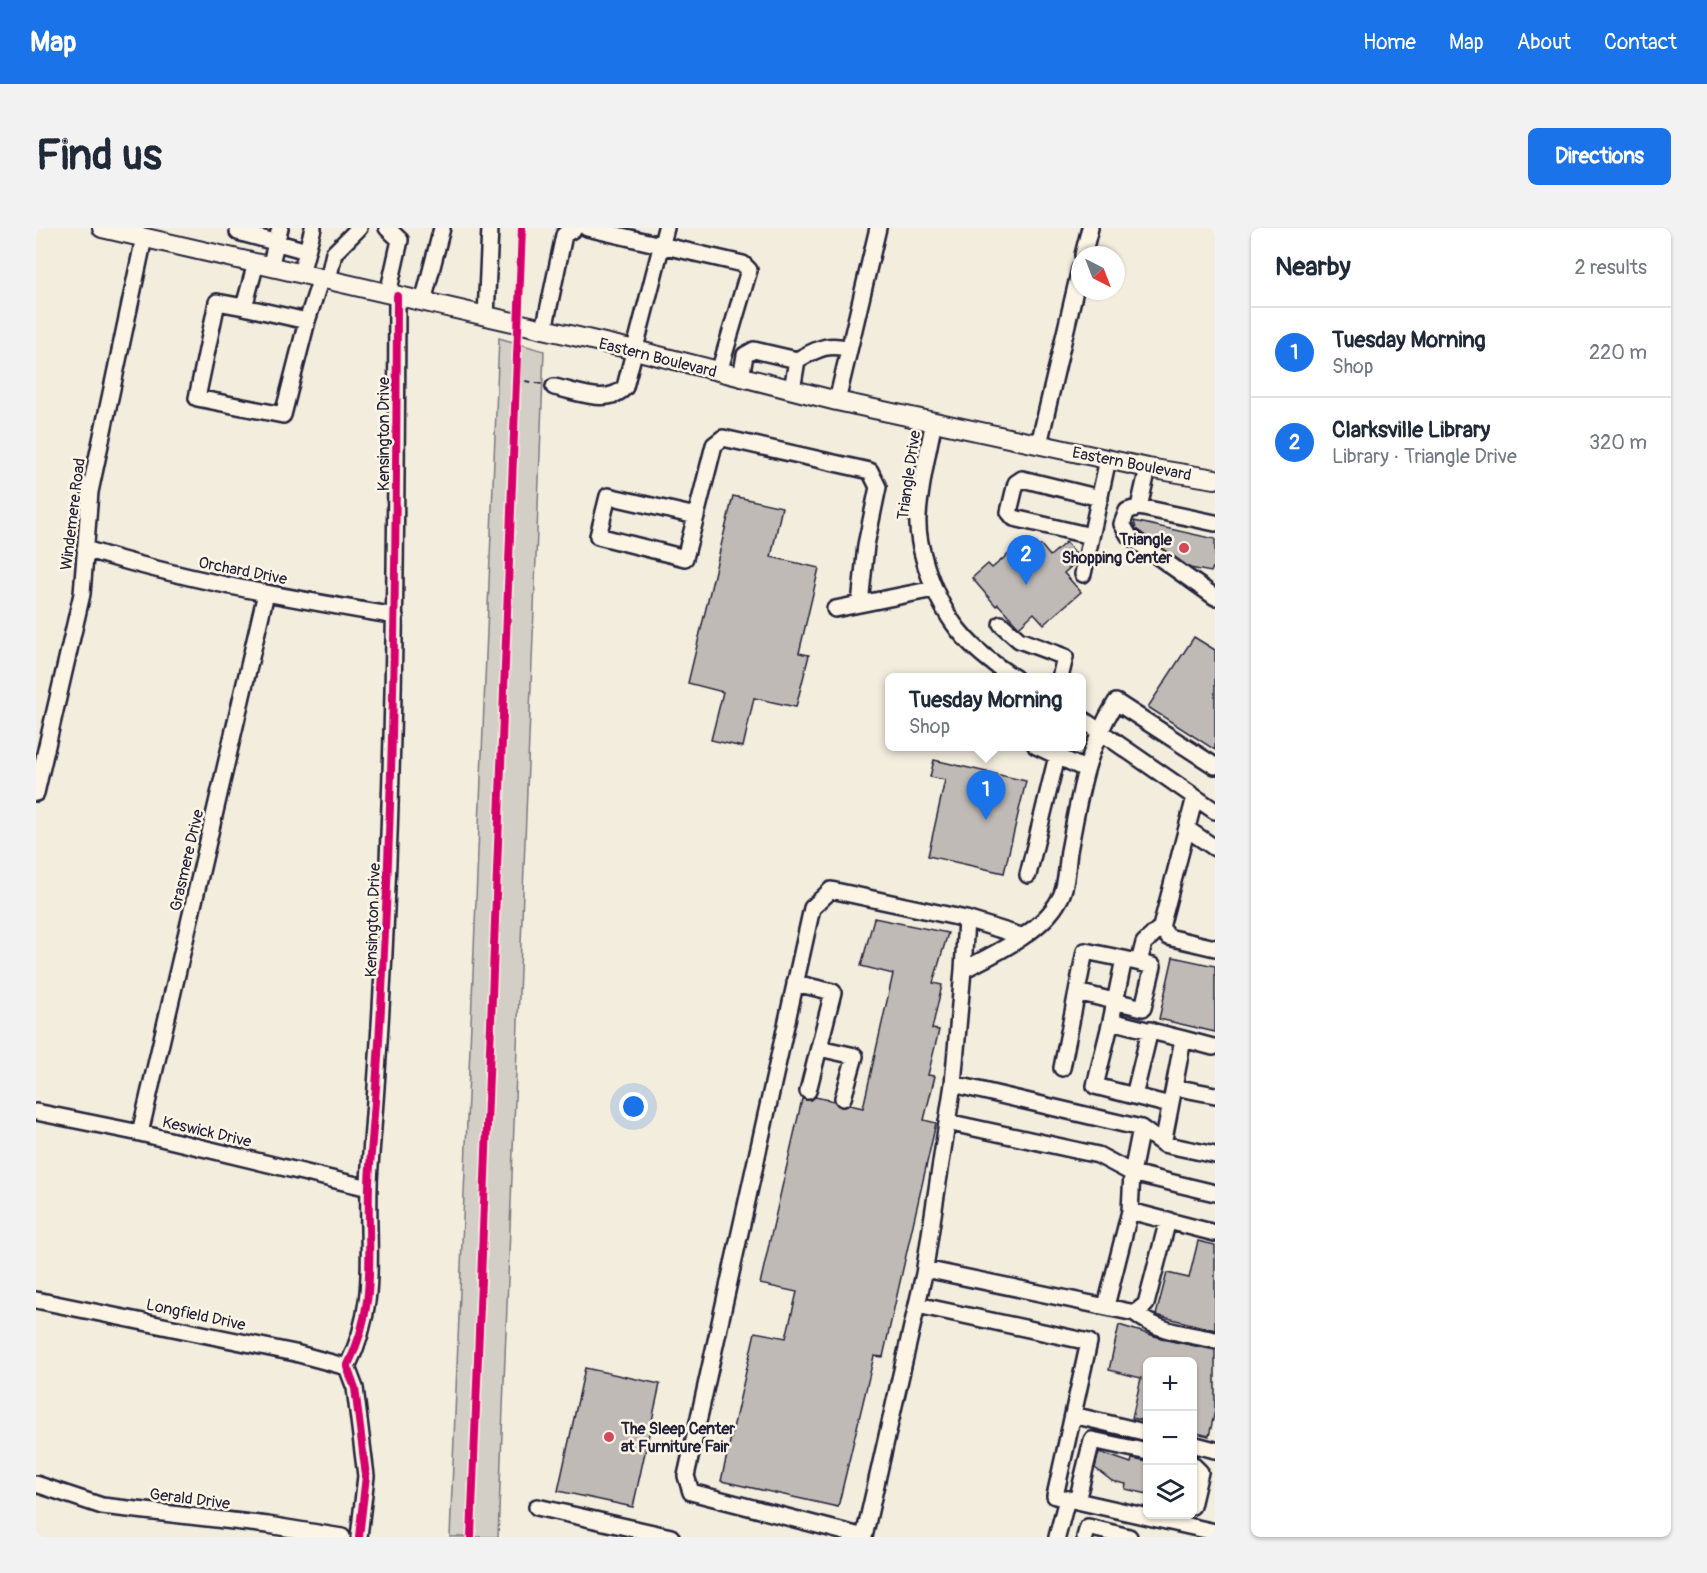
<!DOCTYPE html>
<html lang="en">
<head>
<meta charset="utf-8">
<style>
  :root { --surface:#fff; --page:#f2f2f3; --text:#1f2937; --muted:#747a83; --line:#e0e1e3; --accent:#1a73e8 }
  body { margin:0; font-family:Pangolin,sans-serif; background:var(--page); color:var(--text) }
  .controls { position:absolute; right:18px; bottom:18px; display:grid; overflow:hidden; border-radius:9px; box-shadow:0 2px 4px #0004 }
  .controls button { width:54px; height:54px; display:grid; place-items:center; padding:0; border:0; border-bottom:2px solid var(--line); background:var(--surface); color:var(--text); font:30px sans-serif }
  .compass { position:absolute; left:1035px; top:18px; width:54px; height:54px; border-radius:50%; background:var(--surface); box-shadow:0 2px 4px #0004; rotate:138deg }
  .you { position:absolute; left:598px; top:879px; width:21px; height:21px; margin:-15px; border:4px solid #fff; border-radius:50%; background:#1a73e8; box-shadow:0 0 0 9px #1a73e833 }
  .badge { display:grid; place-items:center; width:39px; height:39px; border-radius:50%; background:var(--accent); color:#fff; font-size:20px; font-weight:700 }
  .pin { position:absolute; translate:-50% -50px; filter:drop-shadow(0 2px 3px #0008) }
  .pin::after { content:''; position:absolute; top:32px; width:21px; height:18px; background:inherit; clip-path:polygon(0 0,100% 0,50% 100%) }
  .popup { position:absolute; left:849px; top:445px; width:201px; height:78px; box-sizing:border-box; display:grid; place-content:center; border-radius:9px; background:var(--surface); filter:drop-shadow(0 2px 4px #0005); font-size:20px; white-space:nowrap; color:var(--muted) }
  .popup b { font-size:22px; color:var(--text) }
  .popup::after { content:''; position:absolute; left:50%; top:100%; margin-left:-12px; border:12px solid transparent; border-top-color:var(--surface) }
  .list { margin:0; padding:0; list-style:none }
  h2 { display:flex; justify-content:space-between; align-items:center; height:78px; margin:0; padding:0 24px; font-size:26px }
  h2 small { font-size:20px; font-weight:400; color:var(--muted) }
  .list li { display:grid; grid-template-columns:39px 1fr auto; gap:18px; align-items:center; box-sizing:border-box; height:90px; padding:0 24px; border-top:2px solid var(--line) }
  .list b { display:block; font-size:22px; white-space:nowrap }
  .list p { margin:0; font-size:20px; white-space:nowrap; color:var(--muted) }
  .list em { font-size:20px; font-style:normal; color:var(--muted) }
  .icon { flex:none; width:33px; height:33px; fill:none; stroke:currentColor; stroke-width:2; stroke-linecap:round; stroke-linejoin:round }
  .map { position:relative; flex:none; width:1179px; height:1309px; overflow:hidden; border-radius:9px }
  header { display:flex; align-items:center; gap:36px; box-sizing:border-box; height:84px; padding:0 30px; background:var(--accent); color:#fff }
  header strong { font-size:28px }
  nav { display:flex; gap:33px; margin-inline-start:auto; font-size:21px }
  .intro { display:flex; align-items:center; justify-content:space-between; box-sizing:border-box; height:144px; padding:0 36px }
  h1 { margin:0; font-size:42px }
  .button { padding:15px 27px; border-radius:9px; background:var(--accent); color:#fff; font-size:21px; font-weight:700 }
  main { display:flex; gap:36px; padding:0 36px }
  aside { flex:1; background:var(--surface); border-radius:9px; box-shadow:0 2px 4px #0004 }
  .map>svg:first-child { display:block }
</style>
</head>
<body>
<header>
<strong>Map</strong>
<nav><a>Home</a><a>Map</a><a>About</a><a>Contact</a></nav>
</header>
<div class="intro"><h1>Find us</h1><a class="button">Directions</a></div>
<main>
<div class="map">
<svg width="1179" height="1309" viewBox="0 0 1179 1309">
  <rect width="100%" height="100%" fill="#f3edde"/>
  <filter id="ink" filterUnits="userSpaceOnUse"><feTurbulence type="fractalNoise" baseFrequency=".0167" numOctaves="2"/><feDisplacementMap in="SourceGraphic" scale="12" xChannelSelector="R" yChannelSelector="G"/><feConvolveMatrix kernelMatrix="1 2 1 2 8 2 1 2 1" color-interpolation-filters="sRGB"/></filter>
  <g filter="url(#ink)">
    <path fill="#d4cfc6" stroke="#7b7880" stroke-width="1.5" d="M463,110l45,13 -46,1186h-48z"/>
    <path fill="#bfbab6" stroke="#22223b" stroke-width="1.5" d="M697,268l49,11 -11,50 48,11 -20,85 10,2 -13,52 -42,-9 -11,49 -32,-7 12,-48 -35,-9z
      M1098,293l81,18v29l-2,-1 -2,5 -21,-4 -54,-39z
      M1030,314l11,13 -2,8 -11,10 17,19 -37,32 -10,-11 -15,14 -21,-23 -2,2 -24,-28 16,-14 4,4 19,-16 9,11 21,-18 9,11z
      M1158,409l21,13v100l-67,-43z
      M898,532l92,21 -22,92 -76,-17 17,-76 -15,-3z
      M838,690l74,15 -15,50 9,2 -10,44 7,1 -11,45 7,1 -11,44 12,3 -53,234 -9,-1 -36,151 -117,-26 34,-149 31,6 11,-46 -37,-8 42,-185 8,1 5,-3 19,4 7,6 9,-2 13,3 30,-134 -32,-8z
      M1137,729l42,9v66l-56,-13z
      M1162,1013l17,4v85l-59,-15 11,-42 22,5z
      M1083,1097l52,16 44,9v61l-6,25 -17,-4v-70h-44v59l-16,-3 9,-40 -32,-8z
      M549,1140l75,16 -27,123 -75,-16z
      M1063,1224l32,11 1,-4 16,3v32l-23,-5 1,-5 -14,-3 -17,-13z"/>
    <g fill="none" stroke-linecap="round" stroke-linejoin="round">
      <g stroke="#22223b" stroke-width="20">
        <path id="minor" d="M206,0l-4,4 69,19
          M351,0l13,12 -12,54
          M551,0l156,36 6,6 -30,102
          M1047,27l7,-27
          M220,35l-12,44 63,14 14,-43
          M234,39l10,-39
          M265,46l12,-46
          M292,52l6,-27 25,-25
          M387,74l19,-74
          M208,79l-27,-5 -20,96 86,17 24,-94
          M450,89l4,-89
          M508,102l20,-95 11,-7
          M761,132c19,-10 31,-18 52,-11
          M705,150l4,-23 9,-5 43,10 -5,30
          M518,159c22,4 54,19 71,0l41,-159
          M801,173l41,-173
          M898,193c-6,31 -14,63 -16,95 -1,18 3,33 8,50 17,53 41,82 89,112
          M1003,216l41,-175
          M1112,240l-9,39 76,16
          M1103,279l-12,4 -5,13 7,12 86,61
          M660,288l-11,42 -87,-22 10,-40 88,20 18,-71 9,-7 147,33 8,16 -12,58 -6,59
          M1055,308l-77,-18 -5,-6 7,-29 6,-4 78,19
          M49,321c102,32 206,49 310,67
          M1047,346l25,-115
          M799,381l99,-20
          M965,396l18,16 46,17 -5,21
          M1046,491l133,92
          M1000,518l49,23
          M0,565l46,-199 8,-102 54,-254
          M1159,569l-34,130 7,10 47,11
          M1151,601l28,19
          M992,647l29,-119
          M1103,734l5,-19 17,-16
          M927,742l3,-51
          M759,755l38,9 -25,99
          M1041,764l66,16 10,-42 -29,-7
          M783,820l36,8 -12,42
          M1026,840l23,-117 39,8 -13,62
          M917,856l188,44 22,16 52,11
          M1138,859l9,-48 30,8
          M1098,868l16,-66
          M1134,877l-75,-19 16,-65 72,18
          M0,884l104,21 229,55
          M911,894l151,33 34,18 83,20
          M104,905l126,-540
          M1127,916l11,-57 41,8
          M1094,983l85,22
          M889,1041l210,44 11,-9 22,-84
          M0,1072l259,53 52,14
          M881,1077l172,37 -34,154 22,5
          M1070,1078l24,-95 2,-38 9,-45
          M1099,1085c23,19 52,21 80,27
          M1037,1187l75,18
          M1156,1216l23,6
          M1112,1224l-56,-12 -15,61 138,31
          M1156,1236l8,8 -8,34
          M0,1256l66,22 166,19 74,12
          M501,1279l134,30
          M323,1309l7,-61 -11,-88 -8,-21c35,-70 17,-127 23,-201 24,-289 26,-580 27,-870
          M828,1309l60,-263 29,-190 10,-114c31,-16 79,-38 96,-70 8,-12 8,-35 10,-49 11,-57 16,-99 47,-149l99,64
          M828,1309l-173,-45 -5,-16 126,-568 19,-18 135,29 55,17
          M1021,1309l10,-38
          M1049,1309l3,-10 41,10"/>
      </g>
      <g stroke="#22223b" stroke-width="22">
        <path id="major" d="M66,0l533,122 202,51 311,67 67,11"/>
      </g>
      <path stroke="#22223b" stroke-width="2" stroke-dasharray="6 4.5" stroke-linecap="butt" d="M479,151l27,5"/>
      <use href="#minor" stroke="#fcf5e5" stroke-width="15"/>
      <use href="#major" stroke="#fcf5e5" stroke-width="18"/>
      <g stroke="#fcf5e5" stroke-width="11">
        <path id="cycleway" d="M323,1309l7,-61 -11,-88 -8,-21c35,-70 17,-127 23,-201 24,-289 26,-580 27,-870
          M435,1309l51,-1309"/>
      </g>
      <use href="#cycleway" stroke="#d6006c" stroke-width="8"/>
    </g>
  </g>
  <g fill="#d1495b" stroke="#fcf5e5" stroke-width="2">
    <circle cx="1148" cy="320" r="6"/>
    <circle cx="573" cy="1209" r="6"/>
  </g>
  <g text-anchor="middle" stroke-width="5" stroke-linejoin="round" paint-order="stroke">
    <g font-size="16" fill="#22223b" stroke="#fcf5e5">
      <text transform="translate(622 129) rotate(14)" y="6">Eastern Boulevard</text>
      <text transform="translate(347 206) rotate(-90)" y="6">Kensington Drive</text>
      <text transform="translate(1096 235) rotate(11)" y="6">Eastern Boulevard</text>
      <text transform="translate(872 247) rotate(-82)" y="6">Triangle Drive</text>
      <text transform="translate(36 286) rotate(-83)" y="6">Windemere Road</text>
      <text transform="translate(207 342) rotate(11)" y="6">Orchard Drive</text>
      <text transform="translate(150 632) rotate(-77)" y="6">Grasmere Drive</text>
      <text transform="translate(336 692) rotate(-88)" y="6">Kensington Drive</text>
      <text transform="translate(171 903) rotate(13)" y="6">Keswick Drive</text>
      <text transform="translate(160 1086) rotate(12)" y="6">Longfield Drive</text>
      <text transform="translate(154 1270) rotate(7)" y="6">Gerald Drive</text>
    </g>
    <g font-size="16" font-weight="bold" fill="#22223b" stroke="#fcf5e5" text-anchor="end">
      <text x="1136" y="317">Triangle<tspan x="1136" dy="18">Shopping Center</tspan></text>
      <text x="585" y="1206" text-anchor="start">The Sleep Center<tspan x="585" dy="18">at Furniture Fair</tspan></text>
    </g>
  </g>
</svg>
<div class="controls">
<button>+</button>
<button>−</button>
<button><svg class="icon" aria-label="layers" viewBox="0 0 24 24"><path d="M12 4l9 5-9 5-9-5zM3 14l9 5 9-5"/></svg></button>
</div>
<svg class="compass" viewBox="-18 -18 36 36"><path d="M0-13l5 13h-10z" fill="#e53935"/><path d="M0 13l5-13h-10z" fill="#747a83"/></svg>
<div class="you"></div>
<div class="pin badge" style="left:950px;top:592px">1</div>
<div class="popup"><b>Tuesday Morning</b>Shop</div>
<div class="pin badge" style="left:990px;top:357px">2</div>
</div>
<aside>
<h2>Nearby<small>2 results</small></h2>
<ul class="list">
<li><span class="badge">1</span><div><b>Tuesday Morning</b><p>Shop</p></div><em>220 m</em></li>
<li><span class="badge">2</span><div><b>Clarksville Library</b><p>Library · Triangle Drive</p></div><em>320 m</em></li>
</ul>
</aside>
</main>
</body>
</html>
